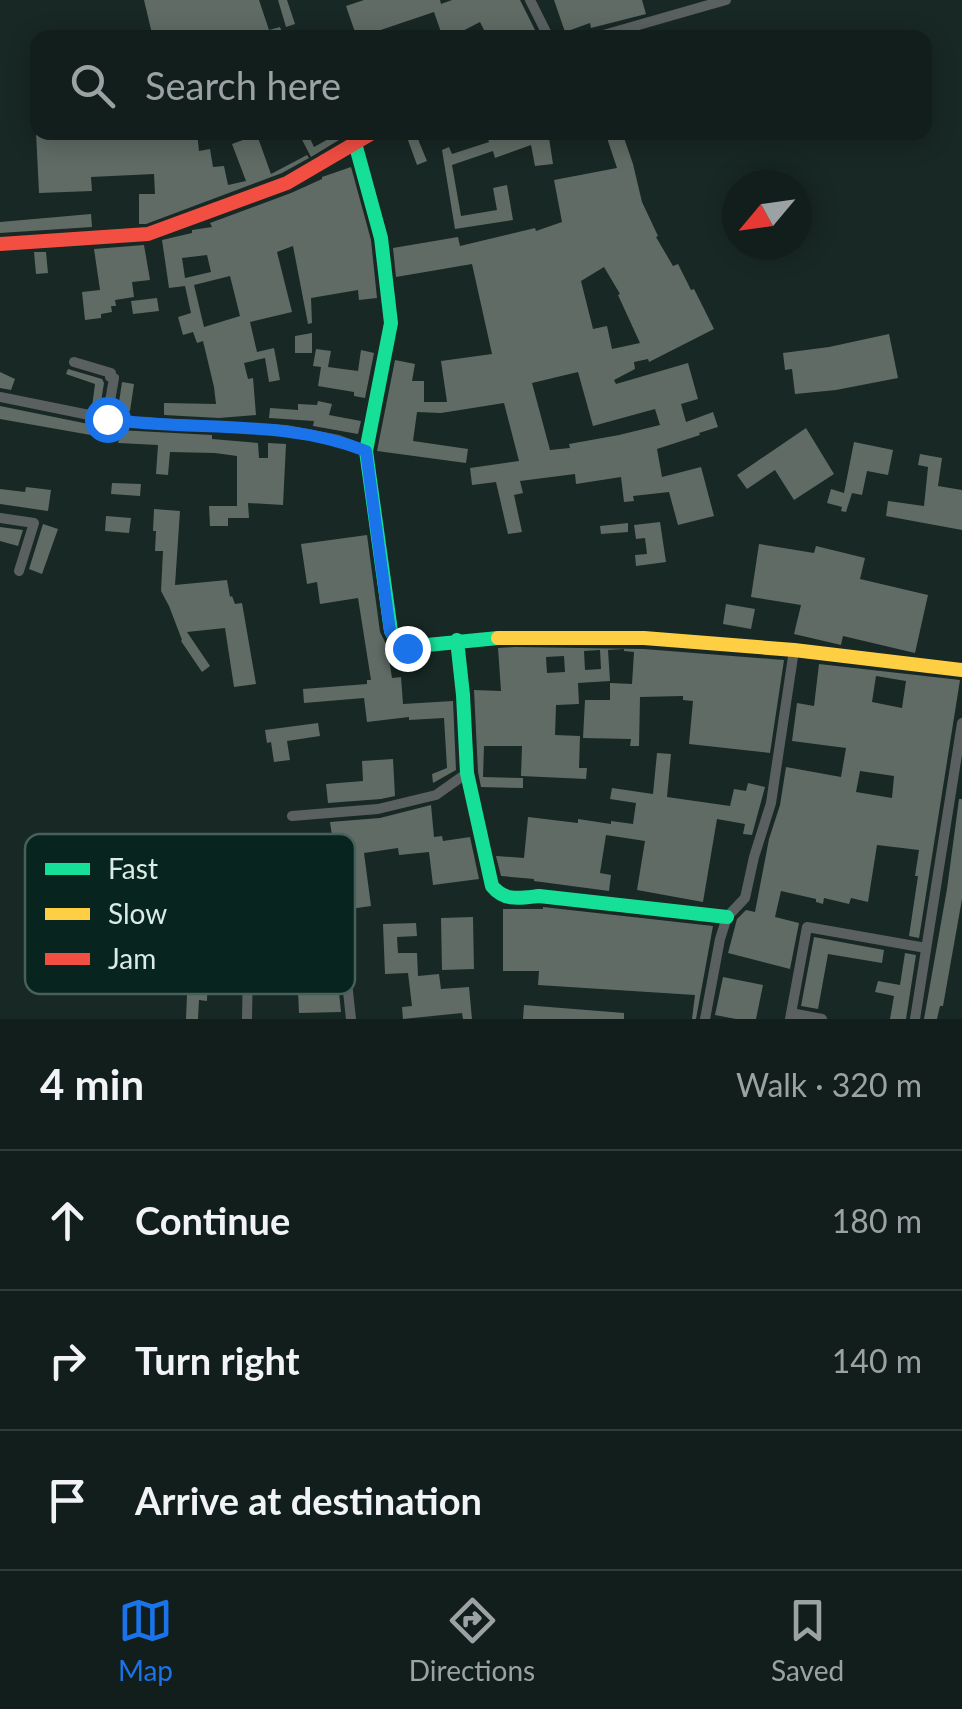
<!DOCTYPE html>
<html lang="en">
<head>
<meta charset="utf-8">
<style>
  :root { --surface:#121e1b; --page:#1f2b28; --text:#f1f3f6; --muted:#9ca2a3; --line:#313c3a; --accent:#1a73e8 }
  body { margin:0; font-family:Lato,sans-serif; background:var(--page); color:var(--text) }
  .compass { position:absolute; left:722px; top:170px; width:90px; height:90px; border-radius:50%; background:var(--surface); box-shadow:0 5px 25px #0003; rotate:241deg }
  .stop { position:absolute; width:30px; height:30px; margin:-22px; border:8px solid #1a73e8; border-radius:50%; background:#fff }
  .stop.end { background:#1a73e8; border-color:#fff; box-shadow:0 2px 10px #0008 }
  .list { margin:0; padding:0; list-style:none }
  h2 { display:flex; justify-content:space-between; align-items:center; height:130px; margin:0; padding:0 40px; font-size:42px }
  h2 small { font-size:32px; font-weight:400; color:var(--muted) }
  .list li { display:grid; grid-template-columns:65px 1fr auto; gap:30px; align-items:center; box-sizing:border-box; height:140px; padding:0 40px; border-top:2px solid var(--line) }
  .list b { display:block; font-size:38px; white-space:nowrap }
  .list em { font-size:32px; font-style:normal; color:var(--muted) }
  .icon { flex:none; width:55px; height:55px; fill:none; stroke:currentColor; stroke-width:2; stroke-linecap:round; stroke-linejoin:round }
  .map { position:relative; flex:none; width:962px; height:1019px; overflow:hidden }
  .search { position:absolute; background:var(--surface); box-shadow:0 5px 25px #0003; left:30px; right:30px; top:30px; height:110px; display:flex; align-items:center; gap:25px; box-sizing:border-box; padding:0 35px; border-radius:20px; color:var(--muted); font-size:38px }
  .sheet { height:550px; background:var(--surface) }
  nav { display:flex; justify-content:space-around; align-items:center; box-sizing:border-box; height:140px; border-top:2px solid var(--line); background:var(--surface); font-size:28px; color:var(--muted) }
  nav a { display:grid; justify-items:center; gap:5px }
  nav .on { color:var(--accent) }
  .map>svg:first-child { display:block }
</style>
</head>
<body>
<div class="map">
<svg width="962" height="1019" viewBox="0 0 962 1019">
  <rect width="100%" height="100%" fill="#182824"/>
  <path fill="#606b65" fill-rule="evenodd" d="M144,0h115l10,30 11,-3 4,11h-131z
    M278,0h9l8,24 -9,3z
    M364,0h76l1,4 11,-4h68l19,38h-51l-8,-16 -31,16h-6l-9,-26 -77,26 -11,-32z
    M554,0h88l4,14 -55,14 -1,-5 -25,9z
    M36,132h53l1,5 51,-2v-3h56l2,19 11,-2 3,18 11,-1 4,19 18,-4 -14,-37 25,-9 14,39 36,-19 2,3 -27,15 -136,51h-7v-30h16l-1,-20 -63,3 1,14 -53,2z
    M298,132h9l7,15 27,-15h11l-41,25z
    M405,132h10l12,29 -10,4z
    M498,132l65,2 -14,4 4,26 -18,2 -4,-21 -36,13 -2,-7 -41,14 9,51 36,-6 -4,-22 14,-3 6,35 -58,9 -13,-79 7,-3 3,7 37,-12 -2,-6z
    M605,132h17l11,32 9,38 16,34 -2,1 17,29 5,-2 13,26 3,-1 20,40 -65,33 -1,-3 -14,3 1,7 -21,11 2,4 72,-21 10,36 -17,5 5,18 27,-10 5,15 -19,6 1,2 -43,14 5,28 39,-10 13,49 -36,9 -9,-33 -36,4 1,5 -10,1 -3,-25 -45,7 -1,-10 -55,7 3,12 -9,2 8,37 -14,2 -12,-52 -24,3 -2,-17 49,-7 -15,-58 -63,10 -24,-1 -4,29 55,8 -2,14 -89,-12 18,-91 20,4 -3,17h12v21h23l-6,-41 51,-7 -20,-90 -76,13 -3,-29 65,-11 2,9 75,-18 1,3 26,-9 -8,-42 63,-12zM604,267l16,27 -2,1 22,48 -28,6 -5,-23 -14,3 -12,-48zM578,372l15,54 62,-17 5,16 -41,10 -50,9 1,4 -20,2 -18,-67z
    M351,167l20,73 6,58 -18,2 -1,-10 -47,8 1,25 -4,1 -15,-78 -16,6 15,60 -42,10 7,30 17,-4 6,32 -11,2 -4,-24 -21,5 4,16 5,-1 3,37 -37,3 -55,-3v-12l52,1 -2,-17 -11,-46 -6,2 -4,-11 -10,3 -5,-18 13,-4 -6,-27 -16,2 -7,-48 30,-7v-3l20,-3 -2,-4 81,-30 31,-14v-2zM207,255l4,17 -26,6 -3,-20zM230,276l10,40 -36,11 -10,-42z
    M91,214l1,13 -92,6v-11z
    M144,245l6,35 -18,2 2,15 -19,3 1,6h-5l1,6 -11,2v4l-16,2 -3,-28 18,-2 -6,-41z
    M34,252h12l2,21 -12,1z
    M157,298l2,13 -26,3 -2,-13z
    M312,333v20h-17v-17z
    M889,334l9,44 -62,12 -41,4 -3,-25 -7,1 -2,-17 46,-6z
    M316,349l15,2 -3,16 30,4 3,-21 13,3 -9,45 -11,-2v-4l-36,-6 3,-19 -8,-1z
    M68,369l34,10 2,4 -4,25 -8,-1 3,-23 -29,-10z
    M0,372l15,7 -4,11 -11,-2z
    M122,382l12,2 -4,27 -12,-2z
    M318,401l14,3 -3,11 32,6 -3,13 -45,-8 1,-5 -45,-3 1,-10 28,2v-6l19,1z
    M0,406l118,24 94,5v4l46,4 1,15h9v-15l18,1 -3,61 -35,-2 1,15h-21v8h-18l-1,-20h28v-50l-22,-3 -45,-1 -2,23 -12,-1 2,-29 -40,-2 1,-3 -119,-21z
    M806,428l28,46 -40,26 -19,-30 -28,19 -10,-14z
    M854,442l39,8 -5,25 -21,-4 -5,24 -10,-2 -6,19 -5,-1 1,-4 -15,-4 4,-14 13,4z
    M920,454l22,4 -4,28 24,4v40l-76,-14 2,-15 36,5 4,-39 -10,-2z
    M112,483l29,1 -1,12 -29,-2z
    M26,487l25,3 -3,21 -48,-7v-15l25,3z
    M154,509l26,2 -5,74 52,-5 3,17 2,-1 3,8 7,-1 14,81 -22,3 -9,-59 -38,4 23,34 -8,6 -21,-31 1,-1 -13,-34 -8,-15 2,-40h-8l1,-20h-3z
    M106,516l25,2 -2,15 -24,-2z
    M660,522l6,40 -30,4 -1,-11 12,-1 -2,-16 -9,1 -2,-14z
    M628,523v9l-27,2 -1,-8z
    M43,524l15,5 -16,45 -13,-5z
    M0,527l23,3 -5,16 -18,-5z
    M367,535l13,97 7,14 5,32 9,-1 2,27 50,-3 3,69 -23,13 -1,-9 15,-6 -3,-50 -35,2v-3l-42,5 -3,-24 -60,5 -1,-14 64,-5v-4h4l-13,-82 -38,6 -3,-22 -10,2 -6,-40z
    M759,544l55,9 2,-7 49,12 -5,21 68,16 -13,58 -72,-17 -2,9 -47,-11 7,-29 -50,-8z
    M726,604l29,5 -4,20 -28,-5z
    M515,647l129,2 140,11 -14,93 -81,-9 4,-43 -10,-1v-4l-43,1 -1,49h-9l1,-7 -48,-1 2,-38h25v-17l22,1 2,-32 -10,-1v-2l-16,1 2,31 -32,2 1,21 -23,1 -1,30 25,1 -1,32h8l-1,11 -65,-3 1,-30h-38l-1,31 40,1v10l-42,-1 -3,-15 -4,-82 27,1 -3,-43zM600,650l1,19 -16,1 -1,-19zM564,656l1,16 -18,1 -1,-16z
    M819,664l141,16 -41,258 -10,-2 9,-60h-3l4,-26 -42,-5 -9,57 -17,-4 -2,6 -25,-6 -1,6 -7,-2v-3l-35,-8 -6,26 24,6 -9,46 -62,-16 9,-34 9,-9 9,2 14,-73 11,-34 6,-38 55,10 5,-29 -54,-7 5,-38 17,3zM876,676l30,5 -4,27 -30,-6zM860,771l34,5 -2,22 -36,-6z
    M318,723l2,13 -33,5 3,19 -16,2 -3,-20 -4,1 -2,-13z
    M657,753l14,1 -4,43 63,9 4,-17 12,2 2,-8 17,4 -13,48 -9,-1 2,-10 -28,-5 -14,83 -66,-12 8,-49 -39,-6 -6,38 11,2 -2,16 -75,-10v-2l-33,-3 -5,-20 28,2 4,-41 50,6v-4l33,5v-3l22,3 3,-21 -26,-4 2,-11 41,6z
    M393,759l2,37 -14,3 -53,4 -2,-19 37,-3 -1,-20z
    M959,799h3v100l-19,107h-3l-3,13h-13l23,-130z
    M431,805l3,32 8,-1 1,5 27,-4 9,42 -46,6 -4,-33 -30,3 -1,-7 -34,5 7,53 -28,4 -13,-88 50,-4z
    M543,907l170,19 -17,93h-4l3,-24 -157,-10 1,-14h-36v-62h40z
    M473,917l1,52 -32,1 -1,-52z
    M416,923l1,13 -20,1 1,16h19l1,23 21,-2 2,15 28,-2 3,32h-9l-1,-6 -59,6 -1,-12 10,-1 -4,-33 -23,1 -2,-50z
    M814,937l70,13 -2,13 -54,-9 -10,55 -17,-3z
    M189,947l27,1v8h-8l-1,45 -8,-1 -1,19h-12z
    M905,953l11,2 -10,64h-16l4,-23 -19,-4 3,-11 22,4z
    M344,968v6l-6,8 3,30 -42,1 -2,-44z
    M723,977l40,8 -7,34h-20l-21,-4z
    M524,1005l100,8v6h-101z"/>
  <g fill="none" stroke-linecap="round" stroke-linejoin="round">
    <path stroke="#5a6060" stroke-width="10" d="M530,0l19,38
      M593,38l133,-38
      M74,362l37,11 -1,4 4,1 -7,41
      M0,397l119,24 167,9 52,10 28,11
      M0,518l34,5 -15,48
      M292,816l86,-7 58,-14 31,-22
      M347,982l4,37
      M791,1013l31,6
      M247,1019l1,-53 6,-54
      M705,1019l15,-80 7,-22 18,-19 9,-41 17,-54 23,-153
      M790,1019l17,-92 119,21
      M915,1019l47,-296"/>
    <path stroke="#16e098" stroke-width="14" d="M355,143l26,95 10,85 -25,128 25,180 6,11 10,5 91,-9
      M457,640l6,55 4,78 25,113c13,16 29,12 47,10l188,21"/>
    <path stroke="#ffcf43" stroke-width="14" d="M498,638h146l150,12 168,20"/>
    <path stroke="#f24e42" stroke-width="14" d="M0,244l148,-10 139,-51 87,-51"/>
  </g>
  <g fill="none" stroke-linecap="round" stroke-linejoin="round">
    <path stroke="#1a73e8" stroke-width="12" d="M107,419c87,13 175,-1 259,32l24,180 7,11 10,6"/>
  </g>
  <rect x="25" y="834" width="330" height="160" rx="15" fill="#08241e" stroke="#47605a" stroke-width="2.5"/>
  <rect x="45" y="863" width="45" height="12" fill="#16e098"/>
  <rect x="45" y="908" width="45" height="12" fill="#ffcf43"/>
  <rect x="45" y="953" width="45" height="12" fill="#f24e42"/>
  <g font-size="28" fill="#dbebe6">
    <text x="108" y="879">Fast</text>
    <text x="108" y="924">Slow</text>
    <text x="108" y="969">Jam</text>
  </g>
</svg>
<svg class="compass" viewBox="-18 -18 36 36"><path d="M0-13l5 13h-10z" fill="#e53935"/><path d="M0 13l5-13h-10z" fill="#9ca2a3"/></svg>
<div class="stop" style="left:107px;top:419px"></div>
<div class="stop end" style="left:407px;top:648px"></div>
<div class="search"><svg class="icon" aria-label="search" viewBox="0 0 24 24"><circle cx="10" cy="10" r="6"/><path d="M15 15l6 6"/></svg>Search here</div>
</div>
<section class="sheet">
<h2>4 min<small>Walk · 320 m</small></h2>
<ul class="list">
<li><svg class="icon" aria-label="ahead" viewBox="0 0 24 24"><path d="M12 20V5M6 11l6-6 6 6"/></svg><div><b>Continue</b></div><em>180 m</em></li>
<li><svg class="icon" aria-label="right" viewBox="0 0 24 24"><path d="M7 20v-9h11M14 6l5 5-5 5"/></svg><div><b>Turn right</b></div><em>140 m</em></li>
<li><svg class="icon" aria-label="arrive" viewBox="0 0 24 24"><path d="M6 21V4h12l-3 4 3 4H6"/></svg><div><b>Arrive at destination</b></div></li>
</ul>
</section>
<nav>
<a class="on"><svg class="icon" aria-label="map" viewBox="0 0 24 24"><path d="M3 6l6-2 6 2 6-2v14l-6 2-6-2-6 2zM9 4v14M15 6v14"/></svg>Map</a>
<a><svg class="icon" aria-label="directions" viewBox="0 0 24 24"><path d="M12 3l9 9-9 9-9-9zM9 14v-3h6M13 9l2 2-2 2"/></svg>Directions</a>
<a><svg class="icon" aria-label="saved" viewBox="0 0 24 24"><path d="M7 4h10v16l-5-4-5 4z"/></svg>Saved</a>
</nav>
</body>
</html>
